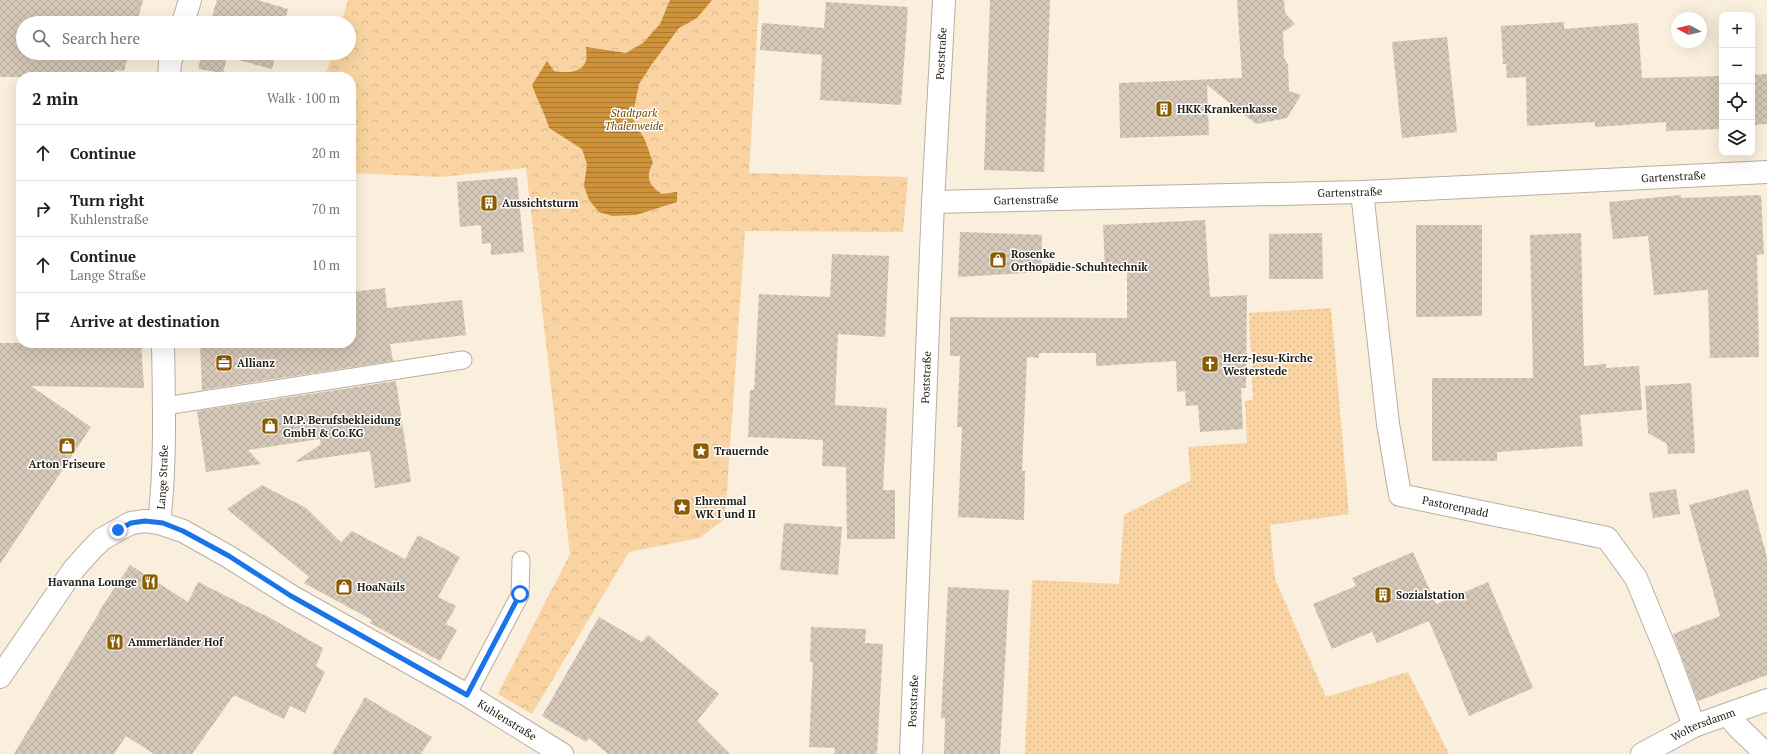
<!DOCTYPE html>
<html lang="en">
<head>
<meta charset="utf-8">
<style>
  :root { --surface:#fff; --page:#f6f6f6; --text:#202124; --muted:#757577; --line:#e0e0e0 }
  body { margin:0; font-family:"PT Serif",serif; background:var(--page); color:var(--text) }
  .controls { position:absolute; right:12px; top:12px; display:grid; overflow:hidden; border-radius:8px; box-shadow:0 4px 16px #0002 }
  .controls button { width:36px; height:36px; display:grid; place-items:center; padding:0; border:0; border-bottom:1px solid var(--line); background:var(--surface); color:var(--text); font:20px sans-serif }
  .compass { position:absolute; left:1671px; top:12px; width:36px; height:36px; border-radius:50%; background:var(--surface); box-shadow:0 4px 16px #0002; rotate:278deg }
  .stop { position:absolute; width:12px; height:12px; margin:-9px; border:3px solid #1a73e8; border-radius:50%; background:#fff }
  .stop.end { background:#1a73e8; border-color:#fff; box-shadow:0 1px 4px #0008 }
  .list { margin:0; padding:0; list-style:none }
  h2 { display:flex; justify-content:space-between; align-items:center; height:52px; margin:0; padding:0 16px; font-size:17px }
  h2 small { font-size:13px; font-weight:400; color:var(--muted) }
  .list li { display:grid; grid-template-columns:26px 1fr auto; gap:12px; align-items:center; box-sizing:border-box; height:56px; padding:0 16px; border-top:1px solid var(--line) }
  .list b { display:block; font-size:15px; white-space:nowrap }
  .list p { margin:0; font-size:13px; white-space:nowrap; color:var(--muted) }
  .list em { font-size:13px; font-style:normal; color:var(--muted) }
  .icon { flex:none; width:22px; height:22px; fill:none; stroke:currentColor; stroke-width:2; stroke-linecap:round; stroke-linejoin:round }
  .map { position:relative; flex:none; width:1767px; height:754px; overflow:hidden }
  .search { position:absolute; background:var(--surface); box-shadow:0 4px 16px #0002; left:16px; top:16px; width:340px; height:44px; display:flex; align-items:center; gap:10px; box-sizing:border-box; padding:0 14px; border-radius:22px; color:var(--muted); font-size:15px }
  .panel { position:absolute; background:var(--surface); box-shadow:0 4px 16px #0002; left:16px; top:72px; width:340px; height:276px; border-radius:16px }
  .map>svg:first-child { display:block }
</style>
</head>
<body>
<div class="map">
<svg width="1767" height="754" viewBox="0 0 1767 754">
  <defs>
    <pattern id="grass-dots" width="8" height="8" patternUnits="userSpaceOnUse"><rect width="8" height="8" fill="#f9d4a2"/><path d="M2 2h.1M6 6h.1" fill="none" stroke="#d5b68b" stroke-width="1.8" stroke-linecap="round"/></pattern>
    <pattern id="park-crowns" width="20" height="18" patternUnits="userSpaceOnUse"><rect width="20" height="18" fill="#f9d4a2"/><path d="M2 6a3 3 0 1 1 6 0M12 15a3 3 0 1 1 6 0" fill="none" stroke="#d5b68b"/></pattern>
    <pattern id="water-rules" width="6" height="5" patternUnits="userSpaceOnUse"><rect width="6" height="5" fill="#ce933a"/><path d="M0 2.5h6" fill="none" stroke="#a77830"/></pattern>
    <pattern id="building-cross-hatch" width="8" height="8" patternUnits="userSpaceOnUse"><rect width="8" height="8" fill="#d5c8b8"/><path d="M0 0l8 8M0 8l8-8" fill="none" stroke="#b7ac9e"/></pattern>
  </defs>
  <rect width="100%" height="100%" fill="#faeedd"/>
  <path fill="url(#grass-dots)" d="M1331,308l18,206 -79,11 5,54 51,118 82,-25 41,82h-424l7,-174 87,4 5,-69 67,-35 -3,-33 59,-4 -2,-42 8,-1 -4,-87z"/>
  <path fill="url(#park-crowns)" d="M348,0h411l-10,173 159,4 -5,55 -158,-1 -20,288 -26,19 -70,14 -97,162 -34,-20 72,-140 -44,-386 -85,9 -90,-4v-96h-26l8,-24h16v-30h-8z"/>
  <path fill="url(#water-rules)" d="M670,0h42l-15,18 -18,10 -27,36 -13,20 -7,34 13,22 8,23c-8,13 -4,23 9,31l15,-2v10l-41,13 -24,1 -13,-4 -10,-12 -5,-14 3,-22 -5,-15 -33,-21c-4,-15 -12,-28 -17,-43l15,-24 7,10c10,2 27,3 32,-10 1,-4 0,-10 0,-14l40,6 17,-10 17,-19z"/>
  <path fill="url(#building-cross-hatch)" d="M0,0h143l-6,23h-114v30h106l-5,18 -9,-1v7h-115z
    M217,0h41l30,9 -3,14h-75z
    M990,0h60l-6,172 -60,-2z
    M1237,0h47l1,13 10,11 -12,8 1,26 4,7 1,26 12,4 -14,23 -31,6 -49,-39 2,50 -89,3 -1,-55 123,-5z
    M826,2l82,5 -7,98 -81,-5 2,-45 -62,-5 2,-27 62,5z
    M1564,22v7l74,-6 4,55 80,-2v53l-56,2v-9l-71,5v-5l-68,4 -1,-49 -19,1 -1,-14h-3l-2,-38z
    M1447,37l10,95 -55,6 -10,-96z
    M202,53h74l-4,16 -45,-12 -4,16 -25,-4z
    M1767,74v50l-15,1v-50z
    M517,177l7,75 -33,3v-12l-9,1 -1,-19 -21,2 -3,-45z
    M1681,195v3l80,-3 3,59 -7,1 2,102 -49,1 -2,-68 -54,5 -6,-59 -35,3 -4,-37z
    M1205,220l5,77 37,-2 -1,93h-5l2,41 -43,3 -2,-27 -12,1 -1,-15 -8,1 -1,-31 -80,5v-13h-57v5l-12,-1 -5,114h3l-1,49 -66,-3 4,-90h-5l3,-71h-10v-39l177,1v-50l-22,1 -2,-44z
    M1416,225h66v91l-66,1z
    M960,232l82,3 -1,37 -83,5z
    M1322,233l1,46h-54v-45z
    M1581,233l3,133 22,-2v4l33,-2 3,44 -62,5 3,31 -86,6v9h-65v-83h101l-3,-143z
    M832,254l57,2 -4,81 -47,-3 -3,71 52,3 -4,82h12v49h-48l-1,-72 -24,-1 1,-26 -75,-3 2,-47h4l5,-96 71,3z
    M385,288l2,20 75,-8 4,35 -76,9 3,17 -191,29 -2,-47h151v-51z
    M0,343h141l3,45 -113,-2 60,41 -91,137z
    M396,381l15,101 -36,6 -5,-37 -75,11 26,-18 -1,-5 -72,11 13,14 -55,8 -9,-61z
    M1691,383l4,70 -27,1 -1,-10 -19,-11 -3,-47z
    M262,485l44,23 35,34 11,-11 53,28 13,-24 42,22 -22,40 18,9 -10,18 11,6 -17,31 -70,-38 2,-3 -68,-37 5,-6 -82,-68z
    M1676,489l4,25 -27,4 -4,-25z
    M1748,489l19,68v118l-69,26 -25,-67 47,-18 -31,-111z
    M784,523l58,4 -4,48 -58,-5z
    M1413,552l23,52 52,-22 45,106 -64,28 -40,-95 -52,22 -5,-11 -40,17 -19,-45 43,-18 -4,-8z
    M130,565l58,37 10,-20 76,38 49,28 -7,18 9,6 -20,41 -15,-7 -6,13 -50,-24 -42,59h-38l-28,-18 -12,18h-100l86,-143h-1z
    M948,587l61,3 -9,164h-56l1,-36h-4z
    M599,617l43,25 6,-7 71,59 -22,27 33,33h-122l-19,-16 -3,4 -44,-26z
    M811,627l55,2 -1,14 18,1 -6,110h-43l1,-6 -26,-1 4,-85h-3z
    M365,697l67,40 -11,17h-89z"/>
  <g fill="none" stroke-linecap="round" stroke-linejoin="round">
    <g stroke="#baae9f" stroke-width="19">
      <path id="lane" d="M165,406l298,-46
        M467,695l53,-100 1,-35"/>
    </g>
    <g stroke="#baae9f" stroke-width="24">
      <g id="street">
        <path d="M183,23l7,-23"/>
        <path d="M169,77l1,-14 3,-10"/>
        <path id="s1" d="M1362,192l26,232 12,71 207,43 29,40 33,80 25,68"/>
        <path id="s2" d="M933,202l429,-10 405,-20"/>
        <path id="s3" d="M159,523c7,-60 5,-120 4,-180"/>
        <path d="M1728,715l9,11 29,28"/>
        <path id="s4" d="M911,754l22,-552 11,-202"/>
        <path id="s5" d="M1642,754l52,-28 73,-26"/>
      </g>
    </g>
    <g stroke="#baae9f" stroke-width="24">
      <g id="secondary">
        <path id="s6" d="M0,677l74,-108 18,-20 10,-10 29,-16 14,-2 14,2 24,8 46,26 62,39 176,99 95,59"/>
      </g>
    </g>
    <use href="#lane" stroke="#fff" stroke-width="17"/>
    <use href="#street" stroke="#fff" stroke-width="22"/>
    <use href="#secondary" stroke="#fff" stroke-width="22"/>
  </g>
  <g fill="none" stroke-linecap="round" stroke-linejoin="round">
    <path stroke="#1a73e8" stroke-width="5" d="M118,530l13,-7 14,-2 18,2 20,8 46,25 62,40 176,99 53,-101"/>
  </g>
  <defs>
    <g id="building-square" transform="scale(0.9)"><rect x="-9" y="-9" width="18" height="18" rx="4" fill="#8b5c01" stroke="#fff"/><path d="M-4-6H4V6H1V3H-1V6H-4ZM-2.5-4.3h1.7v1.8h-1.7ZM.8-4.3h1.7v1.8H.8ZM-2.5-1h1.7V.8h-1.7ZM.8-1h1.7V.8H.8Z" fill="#fff"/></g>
    <g id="shop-square" transform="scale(0.9)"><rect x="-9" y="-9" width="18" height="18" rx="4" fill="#8b5c01" stroke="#fff"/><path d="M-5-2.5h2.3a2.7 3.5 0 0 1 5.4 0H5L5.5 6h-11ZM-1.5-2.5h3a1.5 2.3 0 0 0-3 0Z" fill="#fff"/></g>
    <g id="office-square" transform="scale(0.9)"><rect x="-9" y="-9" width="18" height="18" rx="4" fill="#8b5c01" stroke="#fff"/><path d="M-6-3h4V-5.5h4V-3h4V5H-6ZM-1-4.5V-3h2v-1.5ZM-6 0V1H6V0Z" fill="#fff"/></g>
    <g id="church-square" transform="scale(0.9)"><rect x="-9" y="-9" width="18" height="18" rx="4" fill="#8b5c01" stroke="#fff"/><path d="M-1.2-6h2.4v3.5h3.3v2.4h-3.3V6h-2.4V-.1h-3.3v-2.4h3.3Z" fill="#fff"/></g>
    <g id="sight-square" transform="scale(0.9)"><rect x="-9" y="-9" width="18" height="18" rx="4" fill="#8b5c01" stroke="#fff"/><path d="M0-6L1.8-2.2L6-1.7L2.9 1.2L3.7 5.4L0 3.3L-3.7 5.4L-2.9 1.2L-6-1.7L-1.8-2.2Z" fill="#fff"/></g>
    <g id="restaurant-square" transform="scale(0.9)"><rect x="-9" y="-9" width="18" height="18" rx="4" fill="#8b5c01" stroke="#fff"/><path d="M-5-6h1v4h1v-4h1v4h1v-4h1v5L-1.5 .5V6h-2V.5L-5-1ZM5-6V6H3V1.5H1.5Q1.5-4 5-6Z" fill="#fff"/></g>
  </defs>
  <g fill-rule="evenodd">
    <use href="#building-square" x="1164" y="109"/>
    <use href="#building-square" x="489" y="203"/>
    <use href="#shop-square" x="998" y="260"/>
    <use href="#office-square" x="224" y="363"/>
    <use href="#church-square" x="1210" y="364"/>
    <use href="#shop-square" x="270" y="426"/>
    <use href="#shop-square" x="67" y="446"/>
    <use href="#sight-square" x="701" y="451"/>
    <use href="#sight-square" x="682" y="507"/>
    <use href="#restaurant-square" x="150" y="582"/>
    <use href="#shop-square" x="344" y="587"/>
    <use href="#building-square" x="1383" y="595"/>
    <use href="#restaurant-square" x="115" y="642"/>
  </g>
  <g text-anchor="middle" stroke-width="3" stroke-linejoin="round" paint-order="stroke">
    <g font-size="11" fill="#25201a" stroke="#fff">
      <text dy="4" stroke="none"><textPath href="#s4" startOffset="701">Poststraße</textPath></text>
      <text dy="4" stroke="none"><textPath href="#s2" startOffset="741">Gartenstraße</textPath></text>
      <text dy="4" stroke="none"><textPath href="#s2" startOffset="417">Gartenstraße</textPath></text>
      <text dy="4" stroke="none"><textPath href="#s2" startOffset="93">Gartenstraße</textPath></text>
      <text dy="4" stroke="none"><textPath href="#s4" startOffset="377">Poststraße</textPath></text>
      <text dy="4" stroke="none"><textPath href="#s3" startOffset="46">Lange Straße</textPath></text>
      <text dy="4" stroke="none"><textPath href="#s1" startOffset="362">Pastorenpadd</textPath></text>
      <text dy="4" stroke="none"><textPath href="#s4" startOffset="53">Poststraße</textPath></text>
      <text dy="4" stroke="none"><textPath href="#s6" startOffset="634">Kuhlenstraße</textPath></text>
      <text dy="4" stroke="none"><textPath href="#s5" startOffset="68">Woltersdamm</textPath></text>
    </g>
    <g font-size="11" font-weight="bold" fill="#25201a" stroke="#fff" text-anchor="start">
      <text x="1177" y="113">HKK Krankenkasse</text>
      <text x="502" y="207">Aussichtsturm</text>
      <text x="1011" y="258">Rosenke<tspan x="1011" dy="13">Orthopädie-Schuhtechnik</tspan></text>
      <text x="1223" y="362">Herz-Jesu-Kirche<tspan x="1223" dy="13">Westerstede</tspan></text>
      <text x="237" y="367">Allianz</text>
      <text x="283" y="424">M.P. Berufsbekleidung<tspan x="283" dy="13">GmbH &amp; Co.KG</tspan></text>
      <text x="714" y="455">Trauernde</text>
      <text x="67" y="468" text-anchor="middle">Arton Friseure</text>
      <text x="695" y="505">Ehrenmal<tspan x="695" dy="13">WK I und II</tspan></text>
      <text x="137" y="586" text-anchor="end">Havanna Lounge</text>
      <text x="357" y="591">HoaNails</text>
      <text x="1396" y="599">Sozialstation</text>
      <text x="128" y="646">Ammerländer Hof</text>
    </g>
    <g font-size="11" font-style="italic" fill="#704900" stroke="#fff">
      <text x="634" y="117">Stadtpark<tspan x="634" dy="13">Thalenweide</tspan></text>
    </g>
  </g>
</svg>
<div class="controls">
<button>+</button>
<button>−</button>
<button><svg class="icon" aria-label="locate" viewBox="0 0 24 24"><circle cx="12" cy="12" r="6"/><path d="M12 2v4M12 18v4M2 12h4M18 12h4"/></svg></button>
<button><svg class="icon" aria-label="layers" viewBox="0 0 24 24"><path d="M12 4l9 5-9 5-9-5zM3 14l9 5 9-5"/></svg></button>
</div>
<svg class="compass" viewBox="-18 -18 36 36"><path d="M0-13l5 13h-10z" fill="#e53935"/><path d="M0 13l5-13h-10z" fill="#757577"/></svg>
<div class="stop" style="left:520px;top:594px"></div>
<div class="stop end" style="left:118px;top:530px"></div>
<div class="search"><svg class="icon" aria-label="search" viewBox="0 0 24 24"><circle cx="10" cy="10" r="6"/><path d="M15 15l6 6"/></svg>Search here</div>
<section class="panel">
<h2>2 min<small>Walk · 100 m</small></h2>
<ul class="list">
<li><svg class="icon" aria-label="ahead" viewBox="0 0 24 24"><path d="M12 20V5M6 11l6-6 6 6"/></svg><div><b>Continue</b></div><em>20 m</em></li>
<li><svg class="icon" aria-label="right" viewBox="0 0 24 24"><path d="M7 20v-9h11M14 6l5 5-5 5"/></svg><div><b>Turn right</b><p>Kuhlenstraße</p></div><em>70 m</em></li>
<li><svg class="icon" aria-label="ahead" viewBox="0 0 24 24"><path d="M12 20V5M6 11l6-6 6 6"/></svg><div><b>Continue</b><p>Lange Straße</p></div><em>10 m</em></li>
<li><svg class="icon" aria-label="arrive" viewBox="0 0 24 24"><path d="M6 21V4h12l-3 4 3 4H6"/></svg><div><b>Arrive at destination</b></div></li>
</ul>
</section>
</div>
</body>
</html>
